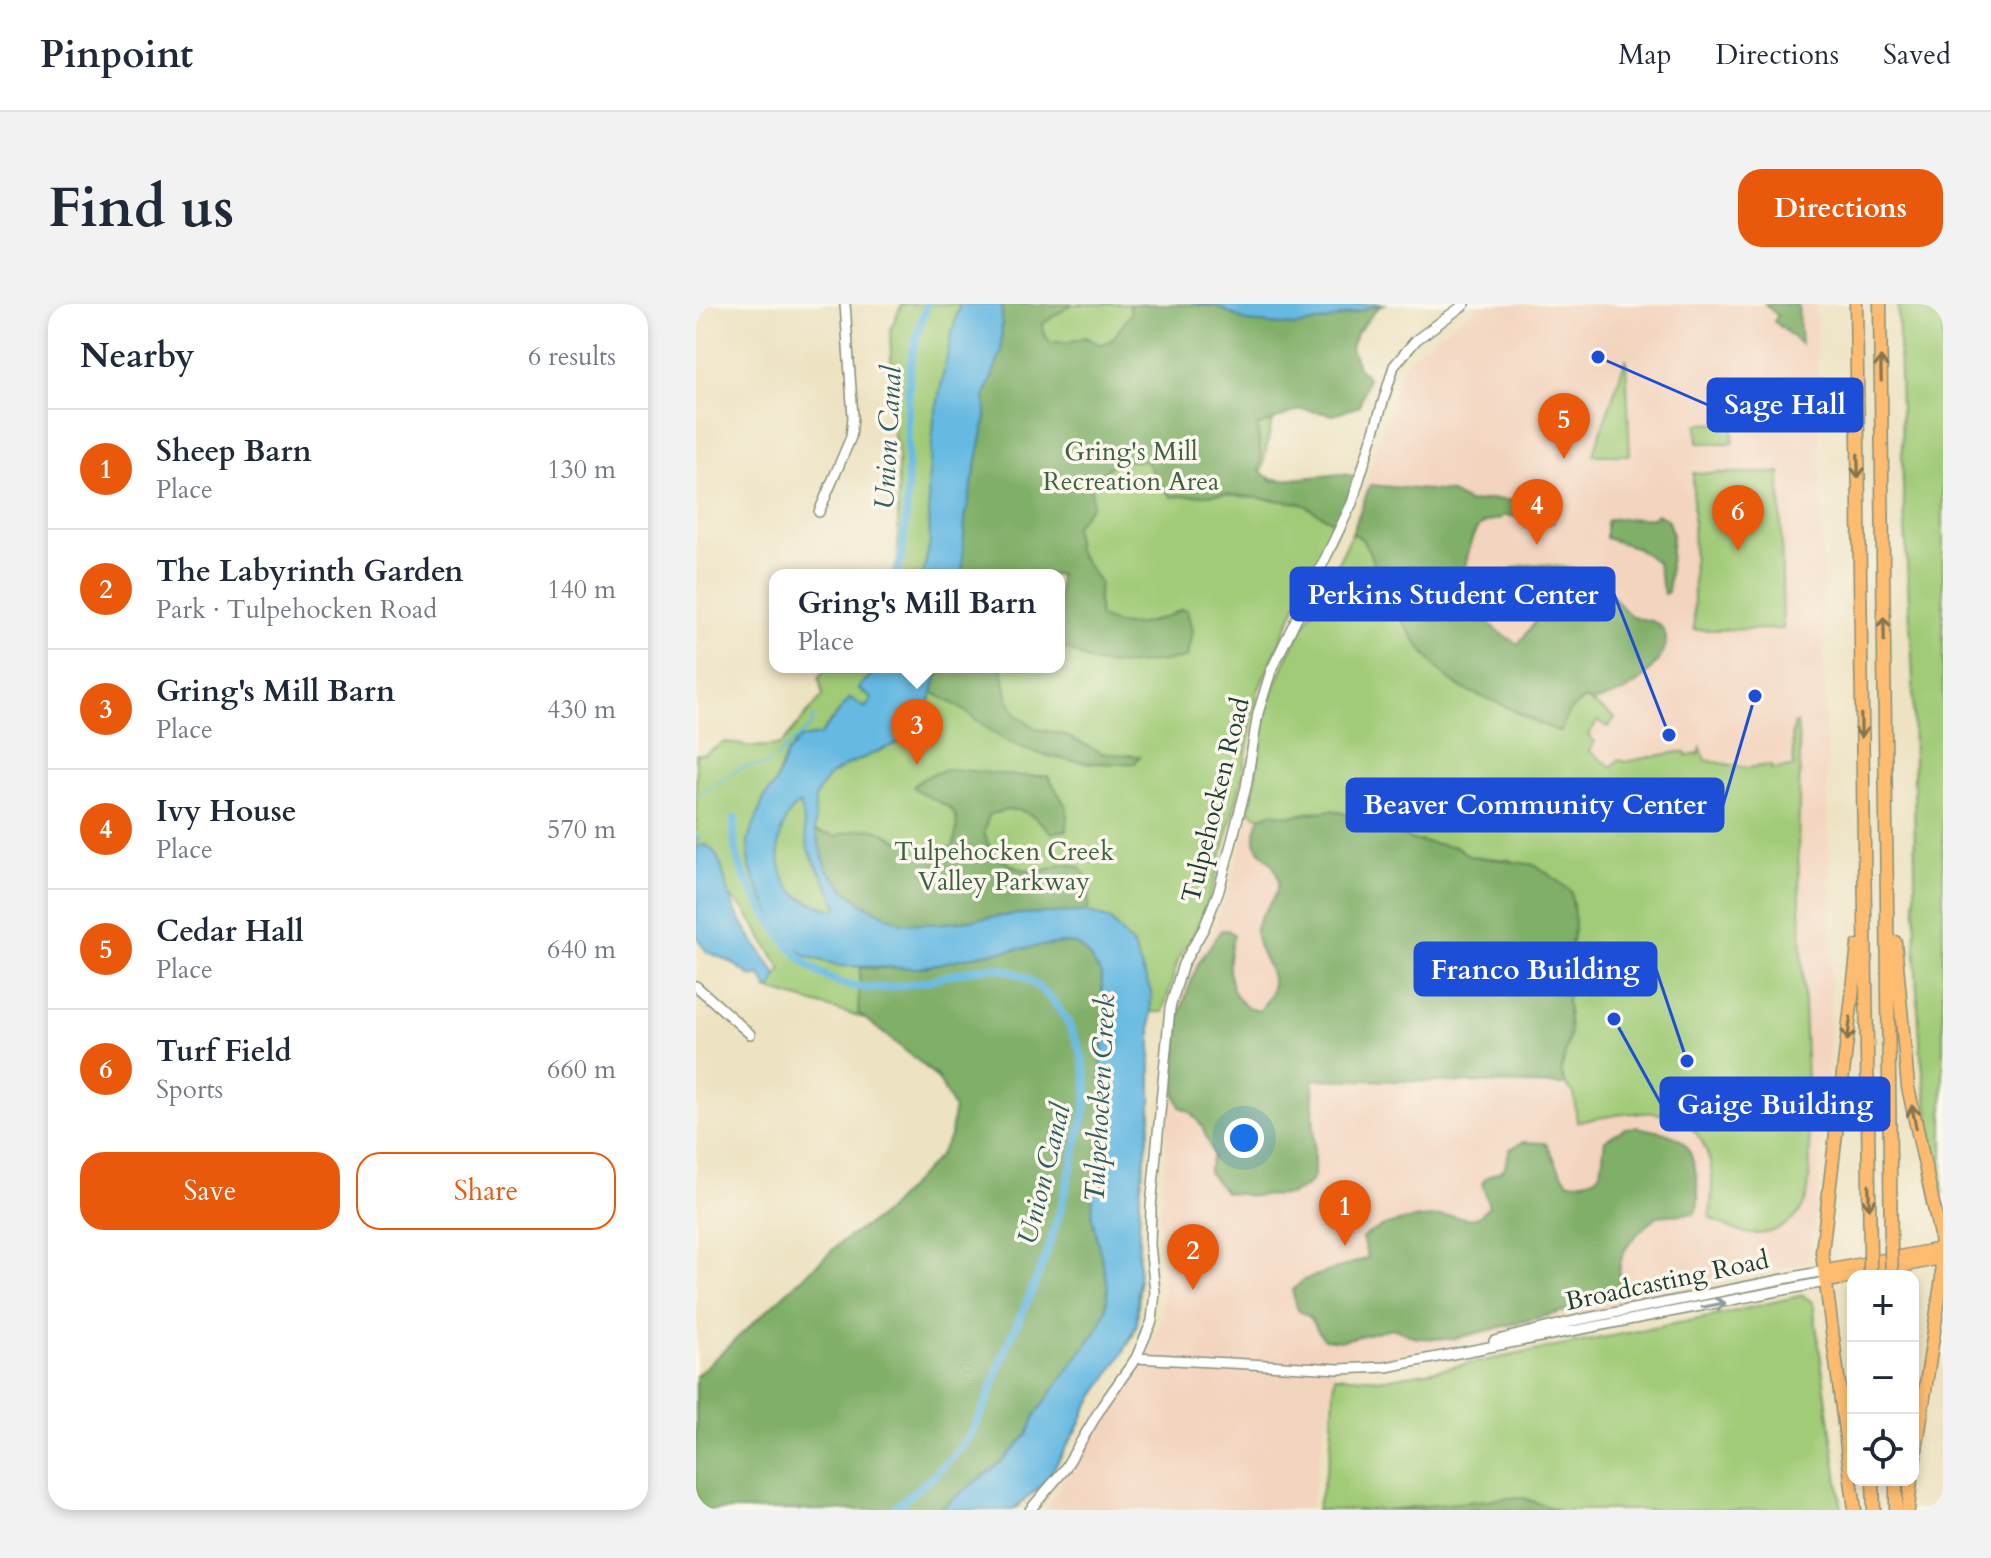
<!DOCTYPE html>
<html lang="en">
<head>
<meta charset="utf-8">
<style>
  :root { --surface:#fff; --page:#f2f2f3; --text:#1f2937; --muted:#747a83; --line:#e0e1e3; --accent:#ea580c }
  body { margin:0; font-family:Cardo,serif; background:var(--page); color:var(--text) }
  .controls { position:absolute; right:24px; bottom:24px; display:grid; overflow:hidden; border-radius:16px; box-shadow:0 4px 12px #0003 }
  .controls button { width:72px; height:72px; display:grid; place-items:center; padding:0; border:0; border-bottom:2px solid var(--line); background:var(--surface); color:var(--text); font:40px sans-serif }
  .you { position:absolute; left:548px; top:834px; width:28px; height:28px; margin:-20px; border:6px solid #fff; border-radius:50%; background:#1a73e8; box-shadow:0 0 0 12px #1a73e833 }
  .badge { display:grid; place-items:center; width:52px; height:52px; border-radius:50%; background:var(--accent); color:#fff; font-size:26px; font-weight:700 }
  .pin { position:absolute; translate:-50% -66px; filter:drop-shadow(0 2px 4px #0008) }
  .pin::after { content:''; position:absolute; top:42px; width:28px; height:24px; background:inherit; clip-path:polygon(0 0,100% 0,50% 100%) }
  .popup { position:absolute; left:73px; top:265px; width:296px; height:104px; box-sizing:border-box; display:grid; place-content:center; border-radius:16px; background:var(--surface); filter:drop-shadow(0 2px 6px #0005); font-size:26px; white-space:nowrap; color:var(--muted) }
  .popup b { font-size:30px; color:var(--text) }
  .popup::after { content:''; position:absolute; left:50%; top:100%; margin-left:-16px; border:16px solid transparent; border-top-color:var(--surface) }
  .list { margin:0; padding:0; list-style:none }
  h2 { display:flex; justify-content:space-between; align-items:center; height:104px; margin:0; padding:0 32px; font-size:34px }
  h2 small { font-size:26px; font-weight:400; color:var(--muted) }
  .list li { display:grid; grid-template-columns:52px 1fr auto; gap:24px; align-items:center; box-sizing:border-box; height:120px; padding:0 32px; border-top:2px solid var(--line) }
  .list b { display:block; font-size:30px; white-space:nowrap }
  .list p { margin:0; font-size:26px; white-space:nowrap; color:var(--muted) }
  .list em { font-size:26px; font-style:normal; color:var(--muted) }
  .actions { display:flex; gap:16px; padding:24px 32px }
  .actions a { flex:1; padding:18px 0; border:2px solid var(--accent); border-radius:24px; text-align:center; font-size:28px; color:var(--accent) }
  .actions .main { background:var(--accent); color:#fff }
  .icon { flex:none; width:44px; height:44px; fill:none; stroke:currentColor; stroke-width:2; stroke-linecap:round; stroke-linejoin:round }
  .map { position:relative; flex:none; width:1247px; height:1206px; overflow:hidden; border-radius:24px }
  header { display:flex; align-items:center; gap:48px; box-sizing:border-box; height:112px; padding:0 40px; background:var(--surface); border-bottom:2px solid var(--line) }
  header strong { font-size:38px }
  nav { display:flex; gap:44px; margin-inline-start:auto; font-size:28px }
  .intro { display:flex; align-items:center; justify-content:space-between; box-sizing:border-box; height:192px; padding:0 48px }
  h1 { margin:0; font-size:56px }
  .button { padding:20px 36px; border-radius:24px; background:var(--accent); color:#fff; font-size:28px; font-weight:700 }
  main { display:flex; gap:48px; padding:0 48px }
  aside { flex:1; background:var(--surface); border-radius:24px; box-shadow:0 4px 12px #0003 }
  .map>svg:first-child { display:block }
</style>
</head>
<body>
<header>
<strong>Pinpoint</strong>
<nav><a>Map</a><a>Directions</a><a>Saved</a></nav>
</header>
<div class="intro"><h1>Find us</h1><a class="button">Directions</a></div>
<main>
<aside>
<h2>Nearby<small>6 results</small></h2>
<ul class="list">
<li><span class="badge">1</span><div><b>Sheep Barn</b><p>Place</p></div><em>130 m</em></li>
<li><span class="badge">2</span><div><b>The Labyrinth Garden</b><p>Park · Tulpehocken Road</p></div><em>140 m</em></li>
<li><span class="badge">3</span><div><b>Gring's Mill Barn</b><p>Place</p></div><em>430 m</em></li>
<li><span class="badge">4</span><div><b>Ivy House</b><p>Place</p></div><em>570 m</em></li>
<li><span class="badge">5</span><div><b>Cedar Hall</b><p>Place</p></div><em>640 m</em></li>
<li><span class="badge">6</span><div><b>Turf Field</b><p>Sports</p></div><em>660 m</em></li>
</ul>
<div class="actions"><a class="main">Save</a><a>Share</a></div>
</aside>
<div class="map">
<svg width="1247" height="1206" viewBox="0 0 1247 1206">
  <rect width="100%" height="100%" fill="#fbf7ec"/>
  <filter id="ink" filterUnits="userSpaceOnUse"><feTurbulence type="fractalNoise" baseFrequency=".0125" numOctaves="2"/><feDisplacementMap in="SourceGraphic" scale="16" xChannelSelector="R" yChannelSelector="G"/><feConvolveMatrix kernelMatrix="1 2 1 2 8 2 1 2 1" color-interpolation-filters="sRGB"/></filter>
  <filter id="wash" filterUnits="userSpaceOnUse"><feTurbulence type="fractalNoise" baseFrequency=".006" numOctaves="4" result="noise"/><feDisplacementMap in="SourceGraphic" scale="32" xChannelSelector="R" yChannelSelector="G"/><feGaussianBlur stdDeviation="1.8" result="paint"/><feColorMatrix in="noise" values="0 0 0 0 0 0 0 0 0 0 0 0 0 0 0 0 0 1.4 0 .05"/><feComposite in="paint" operator="in"/></filter>
  <g filter="url(#wash)">
    <rect width="100%" height="100%" fill="#ede2c1"/>
    <path fill="#f3d4be" d="M785,0h335l15,650 -4,143 -13,127 -8,39 -48,9 -342,81 -39,8 -40,1 -27,148h-265l105,-160 12,-32 1,-31 -3,-70 16,-207 19,-53 18,-25 18,-47 27,-113 3,-27 13,-57 60,-114 13,-30 54,-173 10,-15z"/>
    <path fill="#a1cb77" stroke="#608456" stroke-width="2" d="M206,0h483l-19,11 -95,109 -10,52 91,17 -13,32 -43,81 -38,85 -18,96 -27,100 -15,39 -20,34 -15,52h-12v104l-11,75 -2,48 1,55 -2,30 -4,12 -47,73 -7,17 -34,56 -32,28h-290l226,-277 15,-126 -80,-83 -118,-35 16,-19 -38,-61 -32,-28 -16,10v-137h8l21,-12 28,5 28,-2 42,-50 -4,-17 8,-11h232v-92h-167l6,-15v-119l-4,-1 -4,-110z
      M1202,0h45v891l-4,-8 -18,-131 -5,-81 -3,-296 -10,-191z
      M930,54l4,97h-37z
      M1037,119v20h-35l-1,-19z
      M997,169h87l3,156 -89,1z
      M656,229l9,5 7,10 21,49 42,64 107,64 28,-8 3,-8 17,-10 29,19 -7,9 -10,-6 -10,14 7,7 -6,9 23,16 7,-8 5,3 54,-10h7l2,4 12,-2 2,-6 4,12 41,8 25,-3v4l23,-2 -2,-36h2v-7l3,-1 3,33 -2,94 12,310c-1,13 0,26 -4,39 -7,24 -37,39 -61,34 -13,-2 -24,-10 -35,-16 1,-16 4,-34 1,-50 -14,-72 -82,-55 -134,-45l-3,-29 -8,-8 -5,-13 9,-40 -3,-32 4,-13 -2,-30 6,-33 -4,-33 -60,-31 -42,-4 -12,-9 -46,-7 -27,-15 -68,-14 -25,5 -19,-3 -12,4 -11,-6c10,-41 11,-85 26,-125 20,-53 55,-101 77,-153z
      M1107,991l10,8 29,207h-284l-38,-13 -135,13h-68l13,-56 5,-78 50,3 41,-7 289,-56z"/>
    <path fill="#80af68" stroke="#50764e" stroke-width="2" d="M306,0h70l-29,20 1,9 6,9h19l16,-5 16,8 11,-5 19,-27 -2,-9h61l28,3 30,15 47,4 34,-6 51,-15 -24,29 -5,14 7,19 10,11 -9,28 -25,9 -33,-6 -43,17c-1,16 6,29 1,44l13,11 69,-7 13,2 -2,17 -13,32 -39,-22 -76,-9 -53,3 -26,-36h-29l-25,23 1,21 -18,22 3,23 23,34 -2,16 2,17c25,16 57,5 82,-8l5,1 5,21 -5,27c-25,3 -69,11 -94,4 -12,-4 -21,-13 -34,-15v-72h-97l3,-56 21,-103 -1,-20 16,-44z
      M1069,0h33l3,40 -27,-23 4,-5z
      M674,181l79,7 21,11 23,-4 40,3 18,9 4,5 -2,7 -48,-8 -5,4c-7,0 -18,4 -23,10 -8,10 -15,49 -11,61 9,26 30,41 52,54l18,-23c-7,-15 -35,-18 -34,-39 3,-29 78,-16 94,-4 13,9 20,25 33,36 10,8 23,3 32,13 18,21 -18,53 -34,63 -5,3 -26,9 -34,12l-7,-3c-17,8 -19,16 -25,33 -22,-7 -40,-19 -61,-28 -20,-9 -39,-13 -55,-28 -28,-27 -55,-72 -70,-108 -6,-14 -8,-30 -23,-35z
      M961,210l11,6 4,14 -4,58 -4,2 -7,-32 -22,-15 -29,-9v-17l5,-2 41,-1z
      M244,363h62l5,29 10,19 20,14 25,5 40,19 38,3 -5,7c-41,3 -87,-3 -124,-20 -19,-9 -34,-24 -51,-35 -8,-6 -19,-10 -27,-16z
      M257,465l65,7h30l19,32v22l-15,3c-23,-22 -31,-29 -63,-18 -1,5 -5,13 -4,18 2,22 32,39 52,38 19,0 21,-12 42,-4l11,14 -2,31 -70,2 -79,10 -38,-1 -37,-18 -29,-24 -8,-12 -12,-38 20,5 22,-6 19,-1 21,11 20,6 36,2c13,-49 -10,-38 -40,-61 11,-12 25,-16 40,-18z
      M636,506l52,15 27,15 46,7 12,9 67,9 35,26 4,33 -6,33 2,30 -4,13 3,32 -9,40 5,13 -253,-6 1,98 -7,9 -18,9 -37,1 -27,-4 -17,-20 5,-17 -11,-29 -12,-14 -10,-5 -5,-12 1,-30 3,-49 8,-23 11,-29 23,-34h7l6,5c-9,28 -9,69 26,76 3,-6 11,-15 12,-22 4,-21 -19,-39 -16,-60 3,-18 26,-32 22,-51 -6,-28 -35,-22 -18,-61l12,-4 19,3z
      M366,639l14,1 9,7 16,23 4,47 -4,55 5,28 -2,46 -11,39 -1,28 16,69 -2,25 -8,18 -62,85 -9,21 -24,26 -64,49h-243v-134l145,-134 41,-27 57,-59 12,-21 3,-26 -17,-33 -79,-63 2,-45h59l64,-14z
      M940,823c42,8 55,8 61,55 1,11 3,21 -2,31l-38,3c-32,28 -42,38 -37,81l-167,42 -36,-1 -25,-10 -52,13 -16,-2 -15,-22 -11,-7 -6,-19 11,-11 65,-22 -6,-20c22,-18 59,-21 87,-22 11,0 21,6 32,-1 0,0 8,-9 8,-9l-7,-23 5,-6 17,-8 6,-20 13,-7 22,1c11,13 10,26 24,39 38,-1 31,-9 36,-42l20,-12z
      M824,1193l37,13h-172z"/>
    <path fill="#66b9e2" stroke="#427b8b" stroke-width="2" fill-rule="evenodd" d="M264,0h42l-1,48 -16,44 1,20 -21,103 -3,56h-39l7,-33 -2,-57 6,-65 17,-84z
      M494,0h192l-53,16 -34,6 -47,-4 -30,-15z
      M183,363h61l-12,41 -21,31 -60,26 -18,11 -9,12 -5,10v33l12,38 22,25 15,11 37,18 38,1 79,-10 70,-2 22,8 23,26 18,46v124l-11,75 -3,133 -15,31 -36,54 -7,17 -26,43 -8,13 -32,28h-74l64,-49 24,-26 9,-21 62,-85 8,-18 2,-25 -16,-69 1,-28 11,-39 2,-46 -5,-28 4,-55 -4,-47 -16,-23 -9,-7 -14,-1 -79,11 -64,14 -80,-2 -32,-10 -13,-9 -19,-25 -20,-41 -6,-15 -1,-26 17,-44 10,-12 11,-29 14,-17 20,-3 30,-37 15,10 7,-9 -14,-11zM102,500l3,2 7,43 30,57 -3,4c-13,-3 -31,-9 -41,-18 -23,-22 -19,-68 4,-88z
      M10,541c18,10 17,37 25,55 11,28 30,51 46,75l-5,13h-4l-8,-13 -8,2 -21,-15 -24,-10 -11,-16v-89z"/>
    <g fill="none" stroke-linecap="round" stroke-linejoin="round">
      <path stroke="#66b9e2" stroke-width="2" d="M0,493l46,-30 23,-2 8,-5 38,-34 2,-10
        M0,529l5,14"/>
      <path stroke="#66b9e2" stroke-width="8" d="M201,271c17,-66 7,-137 13,-205 2,-22 10,-44 17,-66
        M39,514c-5,41 11,62 31,95 48,79 94,87 180,63 30,-8 53,-15 81,3 36,23 57,65 60,107 1,21 -6,39 -11,60 -13,63 -33,124 -61,182 -18,36 -25,78 -48,111 -20,28 -49,50 -75,71"/>
    </g>
  </g>
  <g filter="url(#ink)">
    <g fill="none" stroke-linecap="round" stroke-linejoin="round">
      <g stroke="#86907a" stroke-width="12">
        <path id="minor" d="M123,208l32,-75 2,-20 -8,-113
          M0,682l54,48
          M798,1037l84,-21 246,-49
          M440,1054l203,11 47,-2 439,-85
          M334,1206l34,-40 38,-64 34,-48 16,-37 3,-29 -5,-47 1,-38 19,-199 13,-44 21,-36 15,-38 27,-103 12,-74 13,-42 81,-168 42,-137 22,-26 49,-36"/>
      </g>
      <g stroke="#86907a" stroke-width="14">
        <path id="major" d="M1128,967l119,-23
          M1161,972l86,-18
          M1129,978l28,-5"/>
      </g>
      <g stroke="#86907a" stroke-width="15">
        <path id="highway" d="M1160,0l14,950
          M1184,0l11,946
          M1199,638l13,145 32,148 2,43 -29,192
          M1177,1176l1,30
          M1200,1176v30
          M1159,1206l-33,-258 36,-306
          M1212,1206l3,-30"/>
      </g>
      <use href="#minor" stroke="#fff" stroke-width="9"/>
      <use href="#major" stroke="#fdbc6f" stroke-width="11"/>
      <use href="#highway" stroke="#fdbc6f" stroke-width="12"/>
      <g stroke="#86907a" stroke-width="15" stroke-linecap="butt">
        <path id="highway-bridge" d="M1195,946l1,25
          M1174,950v22"/>
      </g>
      <use href="#highway-bridge" stroke="#fdbc6f" stroke-width="12"/>
    </g>
    <defs><path id="oneway-shaft" d="M-6 0H5M1.5-3L5.5 0L1.5 3" fill="none" stroke-width="1.6" stroke-linecap="round" stroke-linejoin="round" transform="scale(2)"/></defs>
    <g stroke="#83764f">
      <use href="#oneway-shaft" transform="translate(1185 65) rotate(-91)"/>
      <use href="#oneway-shaft" transform="translate(1162 162) rotate(89)"/>
      <use href="#oneway-shaft" transform="translate(1188 325) rotate(-91)"/>
      <use href="#oneway-shaft" transform="translate(1165 422) rotate(89)"/>
      <use href="#oneway-shaft" transform="translate(1153 725) rotate(98)"/>
      <use href="#oneway-shaft" transform="translate(1218 813) rotate(-101)"/>
      <use href="#oneway-shaft" transform="translate(1173 893) rotate(89)"/>
    </g>
    <use stroke="#8f9e9a" href="#oneway-shaft" transform="translate(1018 1001) rotate(-11)"/>
  </g>
  <g text-anchor="middle" stroke-width="7" stroke-linejoin="round" paint-order="stroke">
    <g font-size="26" fill="#406045" stroke="#fbf7ec">
      <text x="435" y="156">Gring's Mill<tspan x="435" dy="30">Recreation Area</tspan></text>
      <text x="308" y="556">Tulpehocken Creek<tspan x="308" dy="30">Valley Parkway</tspan></text>
    </g>
    <g font-size="26" fill="#1f3d34" stroke="#fbf7ec">
      <text transform="translate(519 496) rotate(-76)" y="9">Tulpehocken Road</text>
      <text transform="translate(971 976) rotate(-12)" y="9">Broadcasting Road</text>
    </g>
    <g font-size="28" font-style="italic" fill="#315c60" stroke="#fbf7ec">
      <text transform="translate(191 134) rotate(-87)" y="10">Union Canal</text>
      <text transform="translate(403 794) rotate(-87)" y="10">Tulpehocken Creek</text>
      <text transform="translate(347 870) rotate(-76)" y="10">Union Canal</text>
    </g>
  </g>
  <path fill="none" stroke="#1d4ed8" stroke-width="3" d="M902 53L1012 101M973 431L918 290M1059 392L1027 501M991 757L960 665M918 715L965 800"/>
  <g fill="#1d4ed8" stroke="#fbf7ec" stroke-width="3">
    <circle cx="902" cy="53" r="8"/>
    <circle cx="973" cy="431" r="8"/>
    <circle cx="1059" cy="392" r="8"/>
    <circle cx="991" cy="757" r="8"/>
    <circle cx="918" cy="715" r="8"/>
  </g>
  <g fill="#1d4ed8" stroke="#1d4ed8" stroke-width="3">
    <rect x="1012" y="75" width="154" height="52" rx="8"/>
    <rect x="595" y="264" width="323" height="52" rx="8"/>
    <rect x="651" y="475" width="376" height="52" rx="8"/>
    <rect x="719" y="639" width="241" height="52" rx="8"/>
    <rect x="965" y="774" width="228" height="52" rx="8"/>
  </g>
  <g font-size="28" text-anchor="middle" font-weight="bold" fill="#fff">
    <text x="1089" y="110">Sage Hall</text>
    <text x="757" y="300">Perkins Student Center</text>
    <text x="839" y="510">Beaver Community Center</text>
    <text x="839" y="675">Franco Building</text>
    <text x="1079" y="810">Gaige Building</text>
  </g>
</svg>
<div class="controls">
<button>+</button>
<button>−</button>
<button><svg class="icon" aria-label="locate" viewBox="0 0 24 24"><circle cx="12" cy="12" r="6"/><path d="M12 2v4M12 18v4M2 12h4M18 12h4"/></svg></button>
</div>
<div class="you"></div>
<div class="pin badge" style="left:649px;top:942px">1</div>
<div class="pin badge" style="left:497px;top:986px">2</div>
<div class="pin badge" style="left:221px;top:461px">3</div>
<div class="popup"><b>Gring's Mill Barn</b>Place</div>
<div class="pin badge" style="left:841px;top:241px">4</div>
<div class="pin badge" style="left:868px;top:155px">5</div>
<div class="pin badge" style="left:1042px;top:247px">6</div>
</div>
</main>
</body>
</html>
